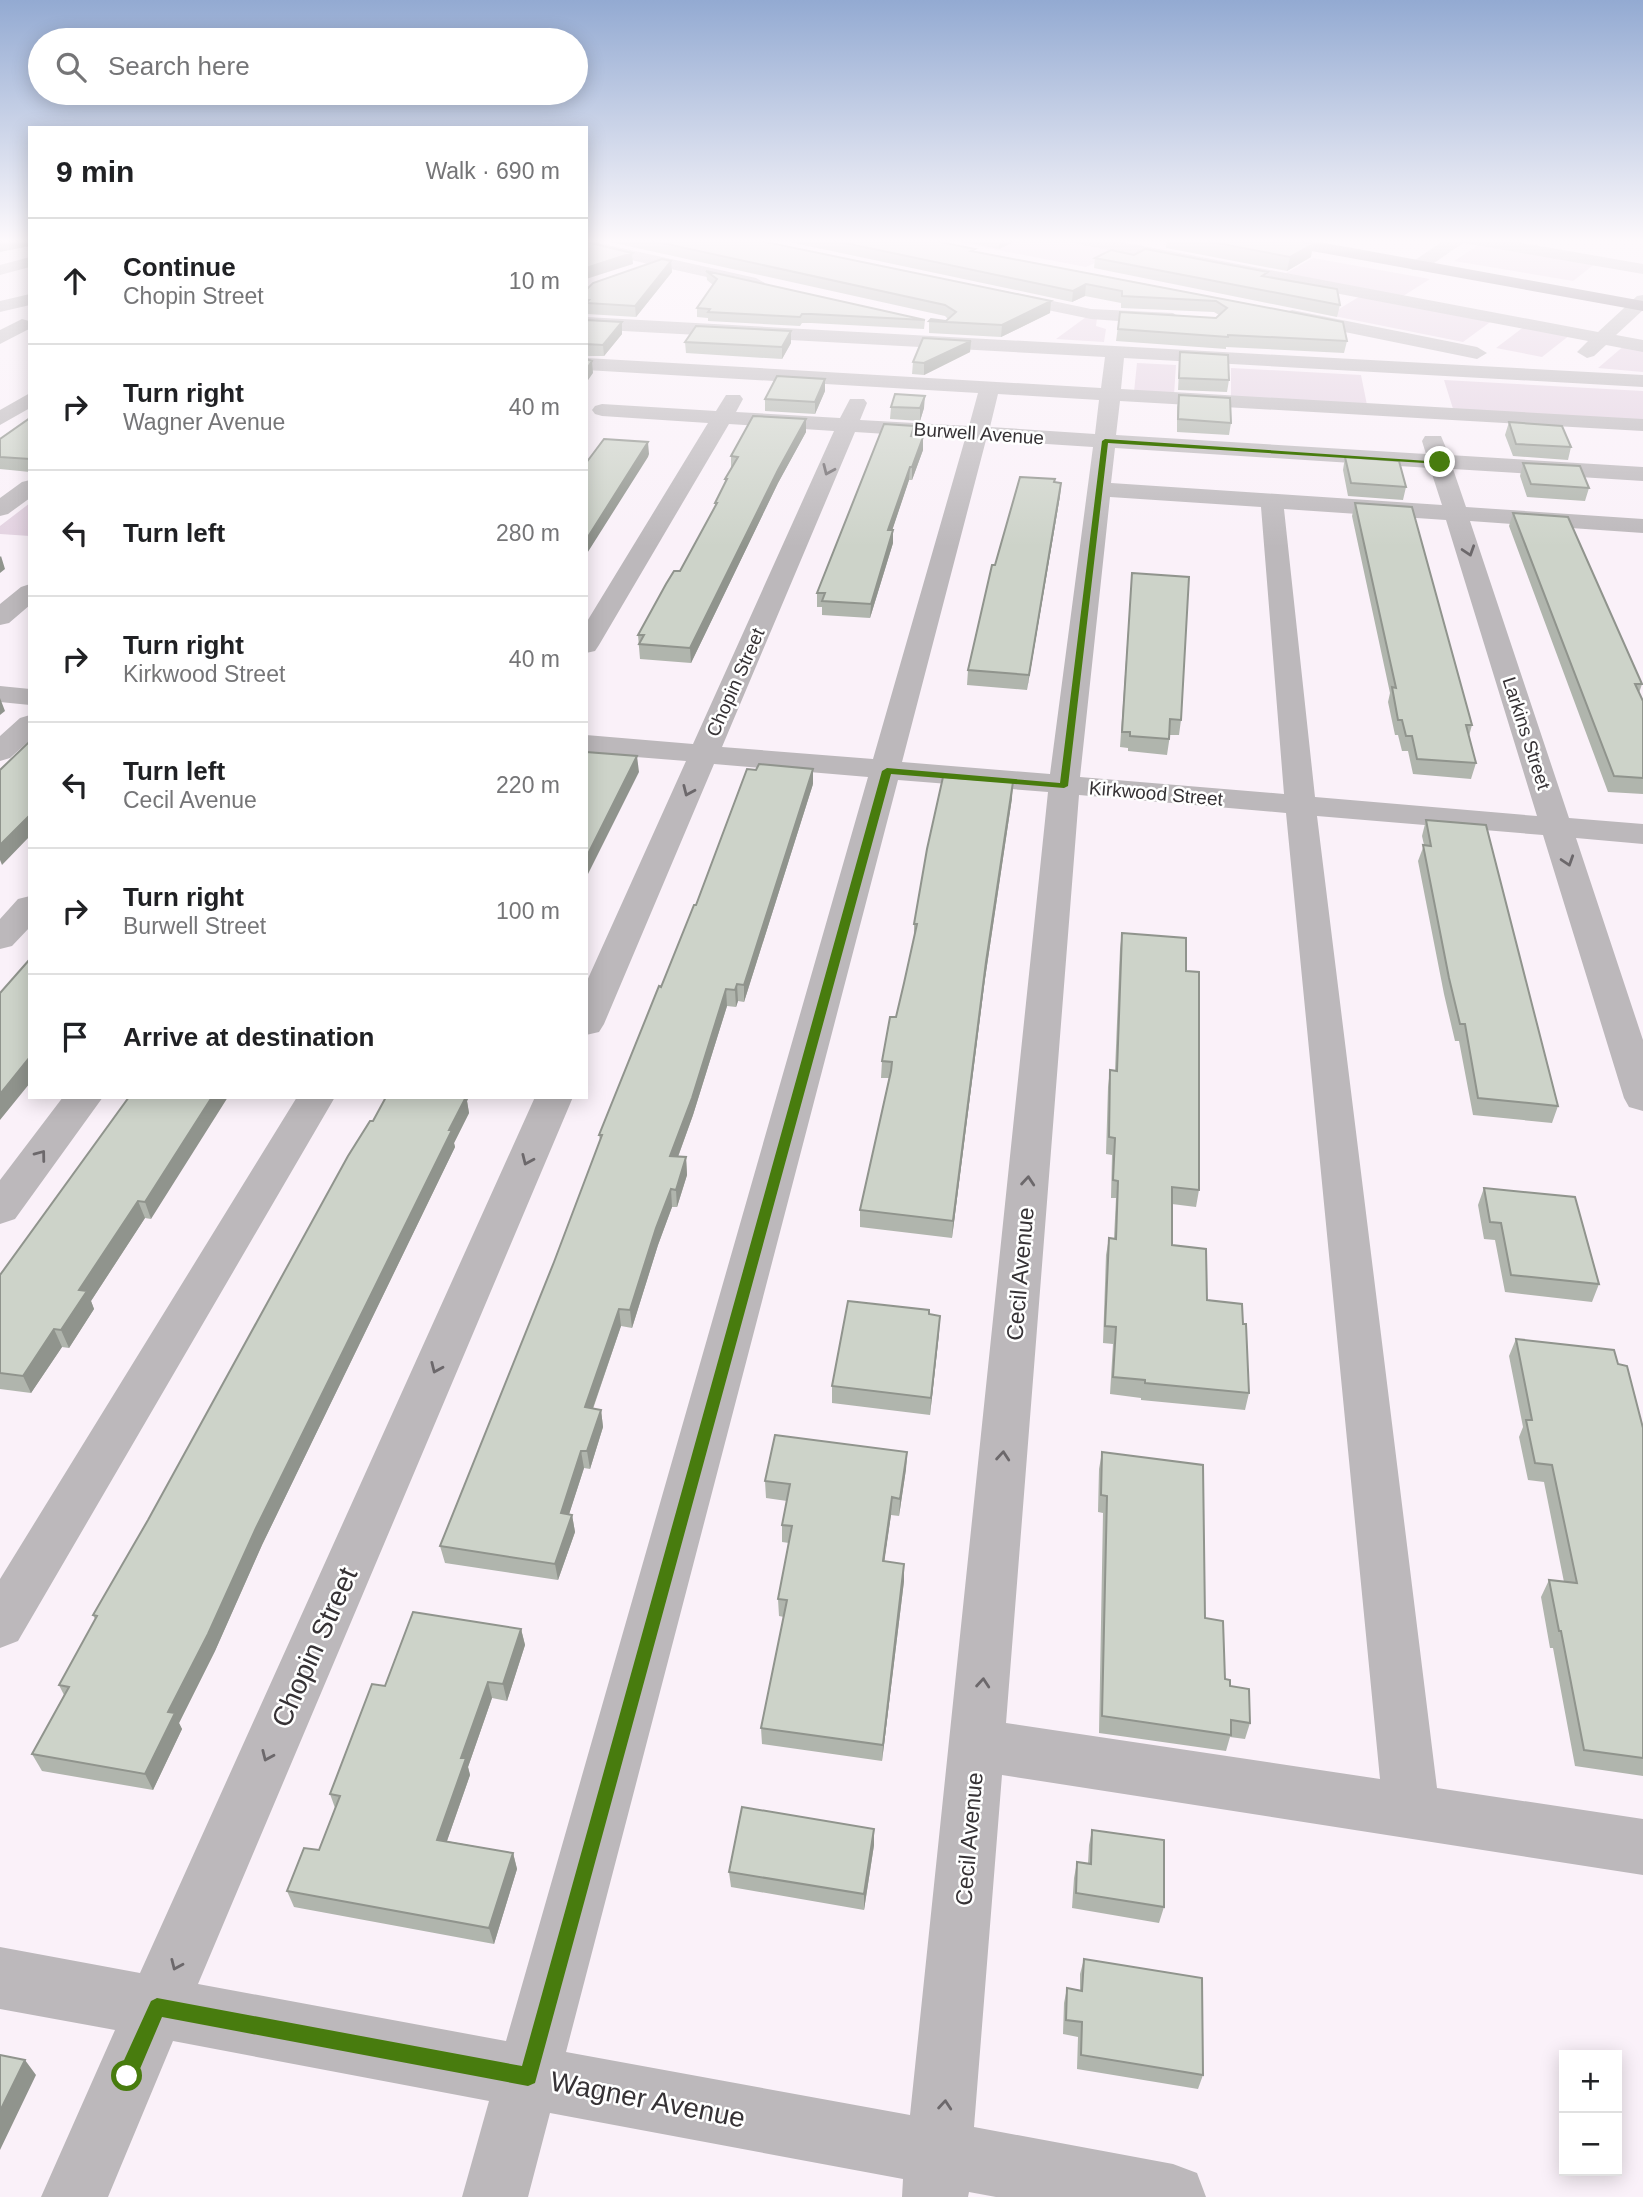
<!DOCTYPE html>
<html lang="en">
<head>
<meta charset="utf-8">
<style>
  :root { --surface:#fff; --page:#f6f6f6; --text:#202124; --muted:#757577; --line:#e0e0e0 }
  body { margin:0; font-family:Helvetica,sans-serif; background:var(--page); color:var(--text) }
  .controls { position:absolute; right:21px; bottom:21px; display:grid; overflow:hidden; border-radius:0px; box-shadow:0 4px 18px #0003 }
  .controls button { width:63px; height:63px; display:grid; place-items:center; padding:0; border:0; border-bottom:2px solid var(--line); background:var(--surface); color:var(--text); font:35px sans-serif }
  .stop { position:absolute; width:21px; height:21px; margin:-16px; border:5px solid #487c0e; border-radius:50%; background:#fff }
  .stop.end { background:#487c0e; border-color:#fff; box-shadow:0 2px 7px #0008 }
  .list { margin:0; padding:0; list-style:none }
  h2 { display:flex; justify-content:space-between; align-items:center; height:91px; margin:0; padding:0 28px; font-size:30px }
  h2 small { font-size:23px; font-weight:400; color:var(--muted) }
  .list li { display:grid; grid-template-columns:46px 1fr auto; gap:21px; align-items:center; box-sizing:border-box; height:126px; padding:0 28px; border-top:2px solid var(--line) }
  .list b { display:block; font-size:26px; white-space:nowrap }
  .list p { margin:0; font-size:23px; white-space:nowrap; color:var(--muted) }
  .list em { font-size:23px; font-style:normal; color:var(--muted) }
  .icon { flex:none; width:38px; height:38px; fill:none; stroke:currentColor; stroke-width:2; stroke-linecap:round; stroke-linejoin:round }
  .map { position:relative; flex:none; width:1643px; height:2197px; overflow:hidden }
  .search { position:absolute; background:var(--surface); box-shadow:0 4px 18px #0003; left:28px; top:28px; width:560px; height:77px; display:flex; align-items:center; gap:18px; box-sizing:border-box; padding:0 24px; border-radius:38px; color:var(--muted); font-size:26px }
  .panel { position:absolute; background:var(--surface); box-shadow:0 4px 18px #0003; left:28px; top:126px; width:560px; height:973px; border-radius:0px }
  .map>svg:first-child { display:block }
</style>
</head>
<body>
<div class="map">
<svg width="1643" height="2197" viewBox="0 0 1643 2197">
  <rect width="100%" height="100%" fill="#faf1f9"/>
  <path fill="#e3d2e1" d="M968,239h100l55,11 -37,17 -125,-24z
    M1480,244l116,19 -23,18 -119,-20z
    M1313,258l117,21 -30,19 -119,-22z
    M1362,295l131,25 -30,22 -134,-27z
    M1086,317l11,1 -1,8 10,3 -2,13 -48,-3z
    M1525,326l45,9 -28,22 -46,-9z
    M1625,345l18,3v24l-45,-4z
    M1137,363l39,2 -2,30 -40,-3z
    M1231,368l130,7 6,30 -136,-8z
    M1444,380l199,11v32l-189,-11z
    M30,503v33l-30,-2v-8z"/>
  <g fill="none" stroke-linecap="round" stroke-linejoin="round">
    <path fill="#bcb8bb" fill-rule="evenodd" d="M1069,239h37l492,93 39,-36 6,-1v15l-27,25 27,5v12l-37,-7 -12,11 -7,2 -10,-6 11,-11 -511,-97z
      M1446,239h54l143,25v10l-180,-31 -39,27h-12l-3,-4 3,-4z
      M586,240l170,38 9,5 -9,5 -170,-38z
      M30,257v10l-30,8v-10z
      M1000,290l91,19 82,4 9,6 -9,6 -82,-6 -97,-20 -3,-4z
      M30,294v11l-30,7v-11z
      M1292,310l185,37 10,6 -10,6 -191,-39 -3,-4 3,-4z
      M586,317l1057,58v12l-519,-29 -3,31 522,30v12l-523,-30 -4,34 310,19 -4,-13 3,-5h16l8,19 194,12v14l-190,-12 13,38 177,12v14l-173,-12 99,297 74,6v20l-67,-6 67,202v71l-14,-4 -5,-9 -81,-263 -226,-19 120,972 206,31v56l-641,-100 -28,352 199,37 24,9 9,24h-210l-27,-5 -1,5h-66l1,-18 -353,-66 -22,84h-66l27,-96 -316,-60 -65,156h-67l74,-167 -115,-21v-62l140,26 395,-876h38l-375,887 308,57 362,-1264 -154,-13 -110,260 -5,8 -13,3v-52l100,-222 -100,-8v-18l107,9 141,-313 -105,-7 -130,221 -4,6 -9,2v-30l122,-200 -106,-7 -7,-2 -3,-4 3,-4 7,-2 114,7 10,-16h14l3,4 -7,13 104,6 10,-19h14l3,4 -7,17 109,6 9,-33 -392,-23v-12l515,30 4,-31 -519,-28zM998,394l101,6 -4,34 -105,-7zM855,432l110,7 -92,320 -151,-12zM986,440l107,7 -43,327 -148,-12zM1115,448l315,20 12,37 -331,-22zM1110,497l151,10 23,287 -204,-17zM1284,509l162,11 91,296 -222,-19zM898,780l150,12 -138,1323 -344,-63zM1079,795l207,18 94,966 -374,-56z
      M22,319l7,2v8l-29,15v-14z
      M30,393v15l-30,17v-15z
      M30,480v18l-22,16 -8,2v-18l22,-16z
      M30,584v21l-21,18 -9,2v-21l21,-17z
      M0,686l30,3v16l-30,-3z
      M30,715v25l-20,18 -10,3v-25l20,-18z
      M30,896v31l-18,19 -12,3v-30l18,-20z
      M63,1097h40l-88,122 -15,5v-44z
      M297,1097h38l-317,544 -18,7v-69z"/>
    <path fill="#8c858b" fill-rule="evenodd" d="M1265,239h38l340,62v10l-370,-67z"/>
  </g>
  <path fill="#b0b5ad" d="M596,239h155l300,62 -1,12 -49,24 -72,-4v-12h17l2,-2 -3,-3z
    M775,239h150l49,12 369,71 4,19 -3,12 -118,-6v2l-110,-8 4,-29 96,6 3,-3 -5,-3 -93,-4v-5l-36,-7 -13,6z
    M950,239h70l-21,10z
    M1167,239h122l24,5 -2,13 -24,14 -121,-23z
    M1095,258l173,19 72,28 -3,12 -243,-49z
    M671,261l1,11 -36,45 -49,-3 -1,-24z
    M706,271l219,49 -1,9 -113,-6h-9l-2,3 -92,-5v-3l-11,-1v-9l16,-23 -6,-5z
    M586,320l36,2v12l-18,22h-18z
    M971,341l-1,11 -46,23 -12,-1 1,-12z
    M685,342l106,1 -9,16 -96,-6z
    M1180,352l49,28 -2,12 -49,-2z
    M825,391l-10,23 -50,-3v-12z
    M1179,395l52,28 -2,12 -52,-3v-25z
    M891,407l33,1 -4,13 -30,-2z
    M30,418v54l-30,-3v-30z
    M806,419v13l-28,51 -87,180 -51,-4 -2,-24 42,-64 35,-64v-4l10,-20v-4l6,-10v-13z
    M1509,422l62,25 -3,13 -55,-4 -8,-21z
    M914,426v10l9,14 -11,30h-3l-17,50 1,13 -23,75 -48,-3v-8h-5v-14z
    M1345,457l61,30 -3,13 -55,-4 -5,-26z
    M1523,463l66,25 -4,13 -58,-4 -7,-21z
    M1055,482l6,1 -1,13 -33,194 -60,-5 1,-15 27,-105z
    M1355,503l117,222 -3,11 7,27 -5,16 -58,-5 -5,-23h-6l-4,-16h-3l-7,-33 2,-9 -38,-177z
    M1513,513l129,171 -3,9 4,8v93l-35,-2 -99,-266z
    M1132,573l49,147 -2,15h-9l-3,20 -39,-4v-3l-8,-1z
    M813,784l-69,218 -6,-1 -2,6 -9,-1 -34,109 -15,42h8l1,18 -10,32h-5l-14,38 -26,83 -11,-2 -28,83 8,1 2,17 -13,42 -6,-1 -15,46 3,1 3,17 -17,48 -113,-17 -5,-17 114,-284 46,-122 -1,-5 97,-230z
    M1012,798l-27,181 -33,259 -92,-11v-17l29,-132h-8l1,-17 14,-44 18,-79v-14z
    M1426,820l132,286 -6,17 -79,-8 -14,-74h-4l-11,-47 -26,-133 6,-16 -2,-9z
    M1122,933l64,38 13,219 -3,17 -24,-3v41l35,55 36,24 6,69 -4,17 -104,-10v-2l-31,-4 3,-50 -10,-1 3,-88 3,-17h5l2,-40h-5l1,-43 -6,-1 2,-67 2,-17 5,1 5,-122z
    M129,1097l22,122 -6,-1 -54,83 3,8 -25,39 -7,-1 -31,46 -31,-4v-114z
    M469,1097l-2,4 2,12 -15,30 1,4 -193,398 -47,106 -36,72 3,6 -29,61 -111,-19 -10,-17 32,-59 -5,-10 36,-66 -2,-4 55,-95 225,-399z
    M1484,1188l115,96 -7,18 -87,-10 -10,-52 -11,-1 -6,-34z
    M929,1314l10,19 -9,82 -98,-12v-17z
    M1516,1339l102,25 25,64v348l-68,-10 -22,-118h-3l-9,-51 8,-17 15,2 -20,-100 -16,-2 -9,-43 4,-10 -14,-71z
    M907,1452l-1,17 -7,47 -8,-1 -7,46 20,20 -22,180 -120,-17 -1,-16 23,-111 -5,-1 -1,-17 11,-56 -7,-1v-17l5,-24 -21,-3 -1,-17z
    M1102,1452l103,166 20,61 25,44 -5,16 -15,-2 -4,14 -127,-18 4,-220 -5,-1 1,-43z
    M521,1629l4,16 -18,56 -15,-3 -24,69 2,8 -23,66 66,12 4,16 -23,75 -200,-37 -7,-16 32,-41 16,-42 -5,-14 55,-108z
    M874,1829v16l-10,65 -133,-23 -2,-15z
    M1092,1830l72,77 -5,16 -87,-15 2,-30 3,-16 11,2 1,-19z
    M1084,1959l119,116 -5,14 -121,-20 1,-32 -15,-3 1,-31 3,-15 13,2v-16z"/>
  <path fill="#90948d" d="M9,239h21v7l-30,6v-11z
    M999,239h21l-21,10z
    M1313,244l-2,13 -24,14 3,-14z
    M632,253l1,11 -47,15v-11z
    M671,261l1,11 -36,45 -1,-11z
    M1086,284l-1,12 -13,6 1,-11z
    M1051,301l-1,12 -49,24 1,-12z
    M622,322v12l-18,22 -1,-11z
    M791,331v12l-9,16v-12z
    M971,341l-1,11 -46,23v-12z
    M592,361l1,12 -7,10v-13z
    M825,379v12l-10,23v-12z
    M925,396l-1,12 -4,13v-13z
    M806,419v13l-28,51 -87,180 -1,-15 88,-178z
    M923,437v13l-11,30v-13z
    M648,442l1,12 -1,3 -62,98v-15z
    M910,467l-1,13 -21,63v-13z
    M1061,483l-1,13 -33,194 2,-15z
    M893,530v13l-23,75 1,-14z
    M1,556l4,13 -5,4v-16z
    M0,698l5,13 -5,4z
    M637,756l2,16 -53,106v-20z
    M813,769v15l-69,218v-17z
    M1013,782l-1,16 -27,181 -33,259 1,-17 33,-259z
    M30,815v21l-28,29 -2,-5v-15z
    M737,984l1,17 -2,6 -1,-17z
    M726,989l1,17 -34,109 -21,58 -2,-17z
    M30,1057v26l-30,37v-26z
    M212,1097h16l-77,122 -6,-17z
    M459,1097h10l-2,4 2,12 -15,30 1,4 -193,398 -47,106 -36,72 3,6 -29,61 -8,-16 23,-62 88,-184 193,-398z
    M686,1157l1,18 -10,32 -1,-17z
    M671,1189l1,18 -14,38 -26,83 -2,-18 26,-82z
    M138,1201l7,17 -54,83 3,8 -25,39 -8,-18 18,-40z
    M619,1309l2,17 -34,99 -2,-18z
    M940,1316l-1,17 -9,82 1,-17z
    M54,1329l8,18 -31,46 -8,-17z
    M601,1410l2,17 -13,42 -3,-18z
    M581,1451l3,17 -20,62 -3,-17z
    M907,1452l-1,17 -7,47 1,-17z
    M892,1497l-1,18 -9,63 1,-17z
    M572,1515l3,17 -17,48 -3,-16z
    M904,1564v17l-22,180 1,-16z
    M521,1629l4,16 -18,56 -4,-17z
    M488,1682l4,16 -24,69 2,8 -28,80 -5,-15 24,-82z
    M874,1829v16l-10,65v-16z
    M513,1853l4,16 -23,75 -5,-16z
    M25,2060l11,15 -36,75v-39z"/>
  <path fill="#cdd3c9" stroke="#90948d" stroke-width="2" d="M644,239h107l300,62 -49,24 -73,-4 2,-2 15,2 10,-9 -11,-7z
    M826,239h99l50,10 -4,2 372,71 4,19 -119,-6v2l-110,-8 2,-17 96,6 11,-10 -11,-7 -94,-5v-5l-36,-7 -13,7z
    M1196,239h93l24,5 -23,13z
    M586,242l46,11 -46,15z
    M1145,249l123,23 -6,4 75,13 3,16 -245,-47 16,-8 23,5z
    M662,259l9,2 -36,45 -49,-3 3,-3h-3v-10l7,-7z
    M706,271l219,49 -114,-6h-9l-2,3 -92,-5 2,-3 -13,-1 20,-29z
    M586,320l36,2 -19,23 -17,-1z
    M696,326l95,5 -9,16 -97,-5z
    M923,338l48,3 -47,22 -11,-1z
    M1180,352l48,3 1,25 -50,-2z
    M586,359l6,2 -6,9z
    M777,376l48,3 -10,23 -50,-3z
    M895,394l30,2 -5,12 -29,-1z
    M1179,395l51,3 1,25 -53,-4z
    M753,416l53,3 -28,51 -88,178 -51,-4 5,-9h-6l28,-51 8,-13h6l37,-68h-2l12,-24h-2l13,-22 -7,-1z
    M30,418v41l-30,-2v-18z
    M1509,422l53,4 9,21 -55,-3z
    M884,424l30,2 -3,10 12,1 -11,30h-2l-22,63h5l-22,74 -49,-3 3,-8h-8z
    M604,439l44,3 -62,98v-77z
    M1345,457l54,4 7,26 -55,-4z
    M1523,463l57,3 9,22 -58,-4z
    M1020,477l35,2 -1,3 7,1 -32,192 -61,-5 24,-105h3z
    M1355,503l57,4 60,218h-6l10,38 -59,-4 -5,-23h-6l-4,-16h-4l-6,-33 4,1z
    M1513,513l55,4 74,167h-7l8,17v77l-29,-2z
    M1132,573l57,4 -8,143 -11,-1 -1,20 -39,-3v-4h-8z
    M30,741v74l-30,30v-75z
    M586,752l51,4 -51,102z
    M759,764l54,5 -69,216 -7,-1 -2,6 -9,-1 -34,109 -22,58 16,1 -10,33 -5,-1 -15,39 -26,82 -11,-1 -34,98 16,3 -14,41h-6l-20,62 11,2 -17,49 -115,-18 114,-284 48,-127h-3l60,-149 2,1 33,-82h2l51,-136 9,1z
    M943,777l70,5 -27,180 -33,259 -93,-11 31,-139 1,-9 -10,-1 8,-44h6l8,-34 13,-59h-3l13,-75z
    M1426,820l60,5 72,281 -80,-8 -13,-74h-5l-11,-46 -26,-133 8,1z
    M1122,933l64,5v33l13,1v218l-27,-3v58l34,4 1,51 35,4 1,20h3l3,69 -104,-10v-3l-32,-3 3,-50 -11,-1 4,-88 7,1 2,-58 -5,-1 2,-42 -6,-1 1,-67 7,1z
    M30,959v98l-30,37v-101z
    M129,1097h83l-67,105 -7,-1 -59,89 8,1 -26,39 -7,-1 -31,47 -23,-3v-98z
    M386,1097h80l-17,33h3l-196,398 -48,106 -40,78 7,1 -30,61 -113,-20 37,-67 -10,-2 38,-69 -4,-1 55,-95 200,-364 22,-35h3z
    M1484,1188l91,9 24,87 -88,-9 -10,-52 -11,-1z
    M848,1301l81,9v4l11,2 -9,82 -99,-12z
    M1516,1339l98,11 4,14 9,2 16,62v330l-59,-8 -23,-119h-2l-10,-51 28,3 -25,-118 -17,-2 -9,-43h6z
    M775,1435l132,17 -7,47 -8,-2 -9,64 21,3 -21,181 -122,-17 26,-128 -9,-1 14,-73 -10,-1 8,-41 -25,-3z
    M1102,1452l101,13 2,153 18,3 2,58 5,1v6l19,3 1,34 -19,-3v15l-129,-19 5,-220 -6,-1z
    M413,1612l108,17 -18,55 -15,-2 -27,76h5l-29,82 76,13 -24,75 -202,-37 17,-43 15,2 21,-54 -10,-2 42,-110 13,2z
    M742,1807l132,22 -10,65 -135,-22z
    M1092,1830l72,10v67l-88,-14 1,-31 14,2z
    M1084,1959l118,19 1,97 -122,-20 1,-33 -16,-2 1,-32 15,3z
    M0,2055l25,5 -25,51z"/>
  <defs><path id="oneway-chevron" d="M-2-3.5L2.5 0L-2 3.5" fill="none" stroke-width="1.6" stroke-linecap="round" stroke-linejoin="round" transform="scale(1.75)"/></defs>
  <g stroke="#6c686b">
    <use href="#oneway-chevron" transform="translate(828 470) rotate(114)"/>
    <use href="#oneway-chevron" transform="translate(1469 551) rotate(72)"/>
    <use href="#oneway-chevron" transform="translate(688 791) rotate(114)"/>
    <use href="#oneway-chevron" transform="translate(1568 861) rotate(72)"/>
    <use href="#oneway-chevron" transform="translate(41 1155) rotate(-53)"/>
    <use href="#oneway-chevron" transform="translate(527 1160) rotate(114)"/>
    <use href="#oneway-chevron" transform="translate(1028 1181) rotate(-85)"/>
    <use href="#oneway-chevron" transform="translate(436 1368) rotate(114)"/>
    <use href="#oneway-chevron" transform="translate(1003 1456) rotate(-85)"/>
    <use href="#oneway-chevron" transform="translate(983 1683) rotate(-85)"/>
    <use href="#oneway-chevron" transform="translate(267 1756) rotate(114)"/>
    <use href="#oneway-chevron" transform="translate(176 1965) rotate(114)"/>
    <use href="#oneway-chevron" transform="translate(945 2105) rotate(-85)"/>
  </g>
  <linearGradient id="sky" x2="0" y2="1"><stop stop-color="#93aad2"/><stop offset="0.44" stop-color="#fdf9fc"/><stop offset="1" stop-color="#fdf9fc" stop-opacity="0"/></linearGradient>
  <rect width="1643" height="547" fill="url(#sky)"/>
  <path fill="#487c0e" d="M1105,439l338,23 -3,2 -332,-21 -40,343 -4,2 -173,-14 -356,1309 -7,3 -366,-69 -28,66 -7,2 -7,-2 -3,-7 3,-7 31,-68 6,-3 365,68 360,-1295 5,-3 173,15 42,-342z"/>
  <g text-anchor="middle" stroke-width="5" stroke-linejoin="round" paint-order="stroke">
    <g font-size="19" fill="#363235" stroke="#fff">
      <text transform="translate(979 433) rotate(4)" y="7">Burwell Avenue</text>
      <text transform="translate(735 682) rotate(-66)" y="7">Chopin Street</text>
      <text transform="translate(1527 733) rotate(72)" y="7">Larkins Street</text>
      <text transform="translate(1156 793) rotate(5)" y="7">Kirkwood Street</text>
    </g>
    <g font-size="23" fill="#363235" stroke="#fff">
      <text transform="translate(1020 1274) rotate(-85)" y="8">Cecil Avenue</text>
      <text transform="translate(969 1839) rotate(-85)" y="8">Cecil Avenue</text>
    </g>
    <g font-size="28" fill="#363235" stroke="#fff">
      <text transform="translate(314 1647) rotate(-66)" y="10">Chopin Street</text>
      <text transform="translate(648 2099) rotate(11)" y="10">Wagner Avenue</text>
    </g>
  </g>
</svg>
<div class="controls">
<button>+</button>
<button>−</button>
</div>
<div class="stop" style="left:127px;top:2076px"></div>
<div class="stop end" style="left:1440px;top:462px"></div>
<div class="search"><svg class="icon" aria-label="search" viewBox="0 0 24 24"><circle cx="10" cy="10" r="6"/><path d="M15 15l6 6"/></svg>Search here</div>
<section class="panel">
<h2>9 min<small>Walk · 690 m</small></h2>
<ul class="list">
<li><svg class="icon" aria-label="ahead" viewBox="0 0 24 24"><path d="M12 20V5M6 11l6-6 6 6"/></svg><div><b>Continue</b><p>Chopin Street</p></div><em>10 m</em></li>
<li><svg class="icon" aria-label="right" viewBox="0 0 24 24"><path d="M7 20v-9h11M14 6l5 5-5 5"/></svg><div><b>Turn right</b><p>Wagner Avenue</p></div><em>40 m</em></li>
<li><svg class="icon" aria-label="left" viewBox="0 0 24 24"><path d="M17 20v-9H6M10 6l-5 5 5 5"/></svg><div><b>Turn left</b></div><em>280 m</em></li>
<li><svg class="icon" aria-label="right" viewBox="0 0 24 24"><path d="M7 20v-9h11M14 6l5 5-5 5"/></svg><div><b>Turn right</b><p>Kirkwood Street</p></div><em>40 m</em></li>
<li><svg class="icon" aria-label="left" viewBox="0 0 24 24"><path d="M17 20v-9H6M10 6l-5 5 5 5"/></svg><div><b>Turn left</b><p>Cecil Avenue</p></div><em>220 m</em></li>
<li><svg class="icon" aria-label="right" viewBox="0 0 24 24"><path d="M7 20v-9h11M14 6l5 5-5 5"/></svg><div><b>Turn right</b><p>Burwell Street</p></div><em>100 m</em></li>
<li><svg class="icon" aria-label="arrive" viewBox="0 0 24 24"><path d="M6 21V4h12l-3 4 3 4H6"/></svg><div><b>Arrive at destination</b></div></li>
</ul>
</section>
</div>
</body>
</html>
